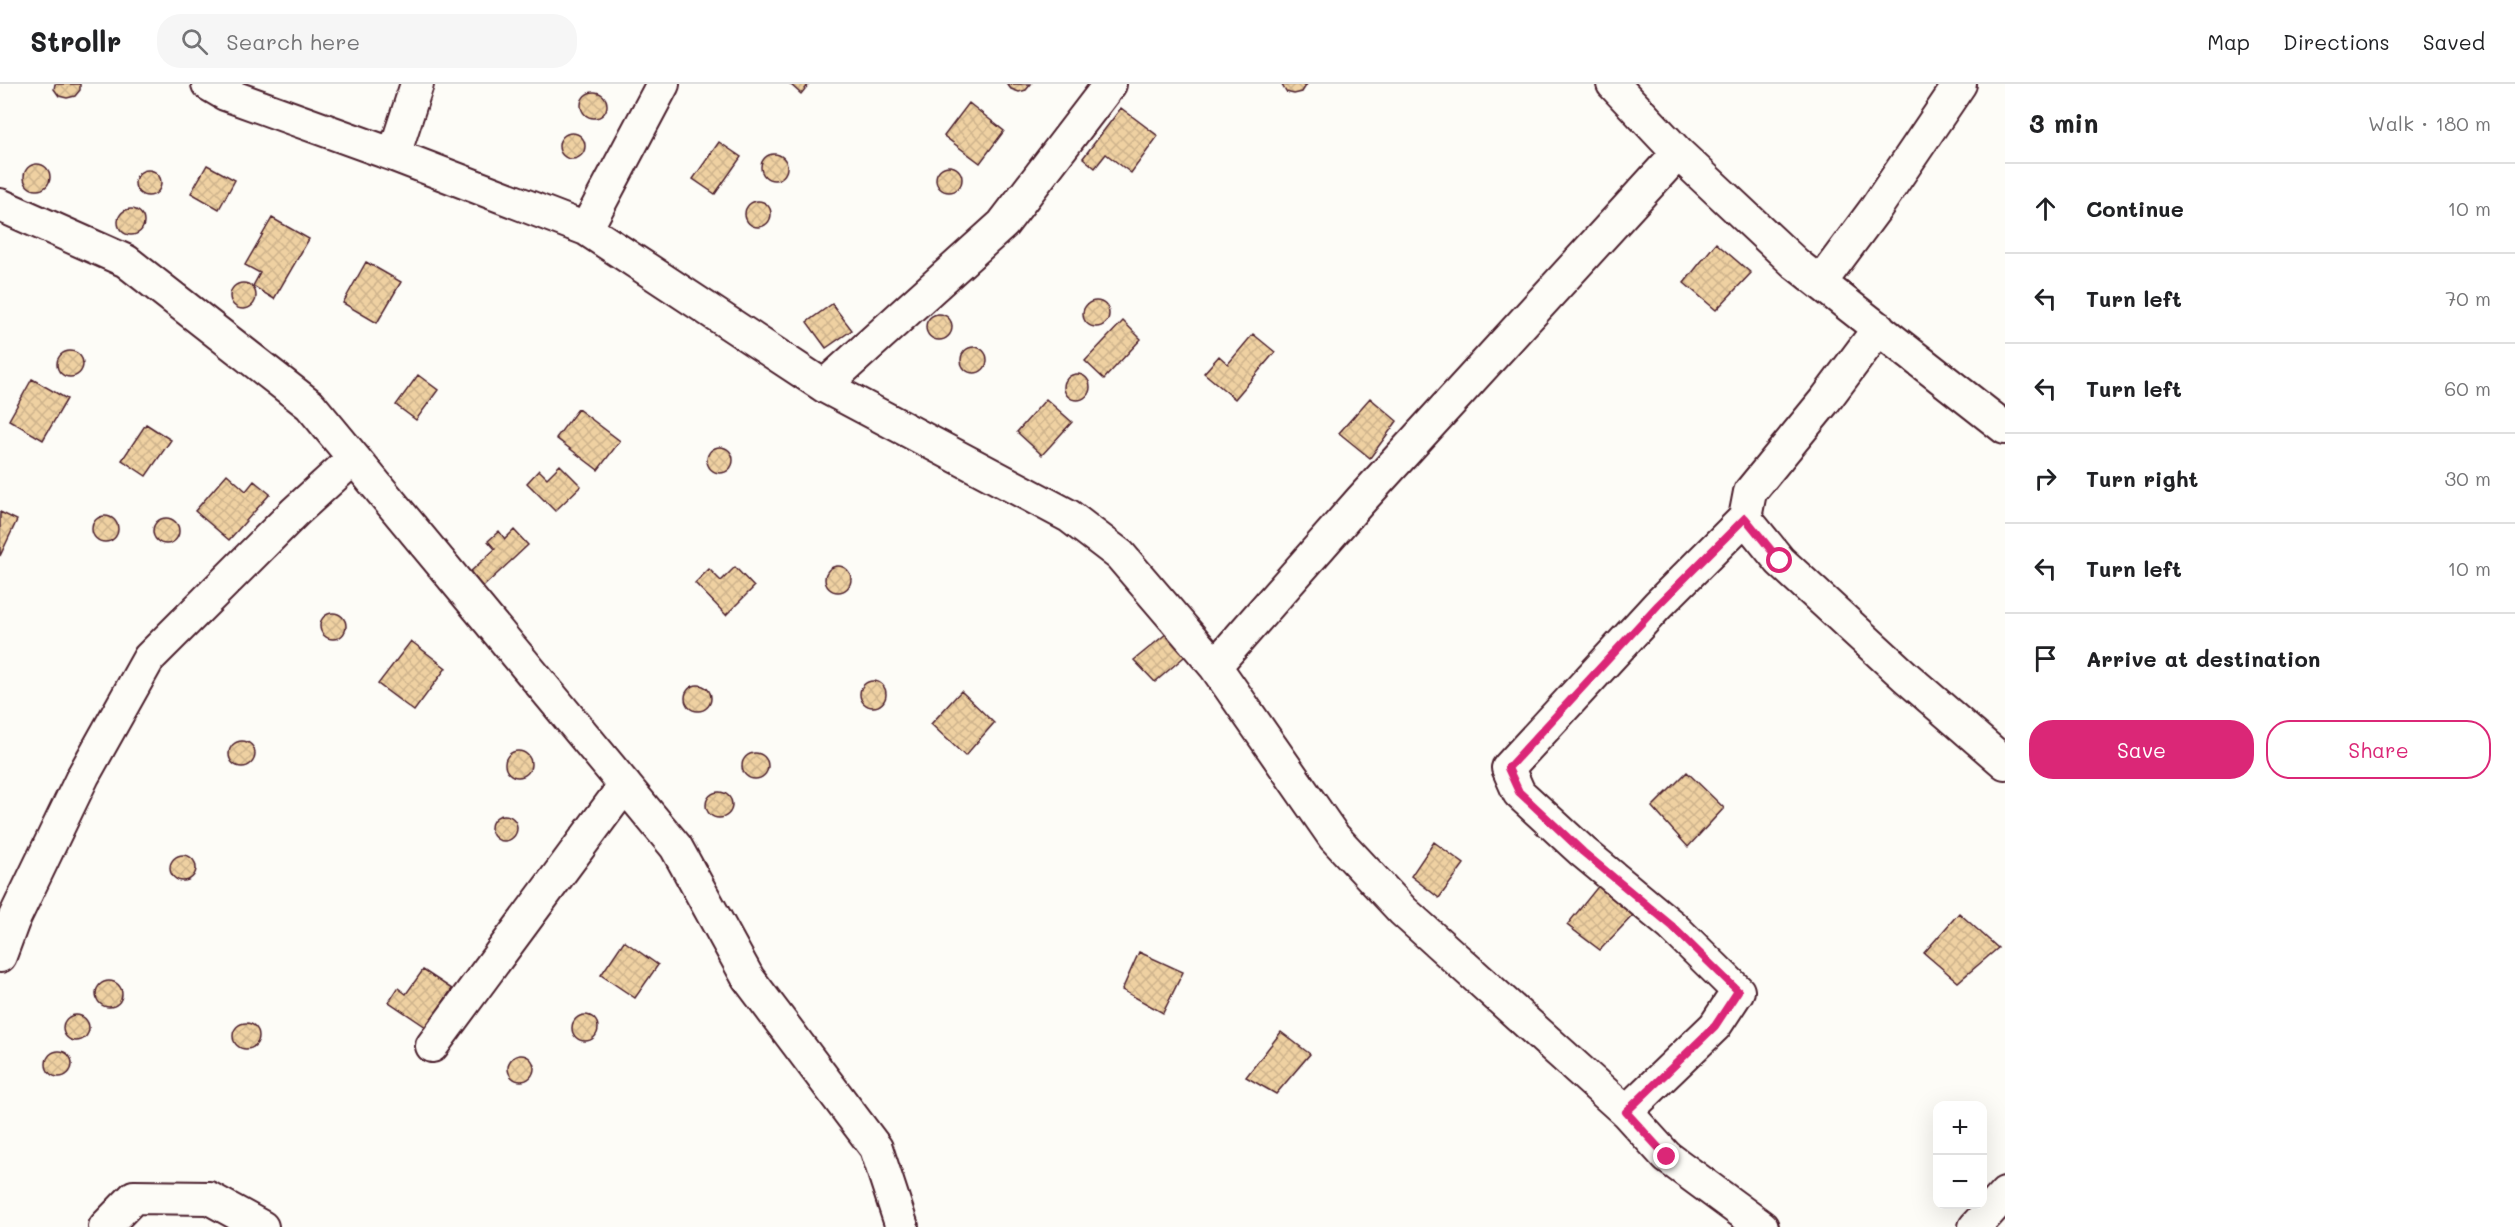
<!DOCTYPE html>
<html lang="en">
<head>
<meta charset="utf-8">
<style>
  :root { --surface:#fff; --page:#f6f6f6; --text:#202124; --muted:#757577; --line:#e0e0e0; --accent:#db2777 }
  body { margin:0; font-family:Mali,sans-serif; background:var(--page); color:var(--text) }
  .controls { position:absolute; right:18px; bottom:18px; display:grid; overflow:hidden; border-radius:12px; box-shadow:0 6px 24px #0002 }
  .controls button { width:54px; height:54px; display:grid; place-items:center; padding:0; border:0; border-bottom:2px solid var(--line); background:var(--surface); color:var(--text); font:30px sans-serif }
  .stop { position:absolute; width:18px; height:18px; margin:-14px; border:4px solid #db2777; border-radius:50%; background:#fff }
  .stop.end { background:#db2777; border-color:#fff; box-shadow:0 2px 6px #0008 }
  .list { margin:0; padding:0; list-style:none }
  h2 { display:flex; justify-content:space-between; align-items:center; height:78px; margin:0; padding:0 24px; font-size:26px }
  h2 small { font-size:20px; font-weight:400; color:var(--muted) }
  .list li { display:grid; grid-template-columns:39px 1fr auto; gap:18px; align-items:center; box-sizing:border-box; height:90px; padding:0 24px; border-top:2px solid var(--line) }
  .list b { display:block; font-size:22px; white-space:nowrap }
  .list em { font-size:20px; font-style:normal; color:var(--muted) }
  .actions { display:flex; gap:12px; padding:18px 24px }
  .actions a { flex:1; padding:14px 0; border:2px solid var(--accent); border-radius:24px; text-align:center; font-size:21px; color:var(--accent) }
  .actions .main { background:var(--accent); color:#fff }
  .icon { flex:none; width:33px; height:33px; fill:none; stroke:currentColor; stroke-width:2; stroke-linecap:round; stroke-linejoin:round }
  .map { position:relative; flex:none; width:2005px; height:1143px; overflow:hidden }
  header { display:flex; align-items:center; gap:36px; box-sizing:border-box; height:84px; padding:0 30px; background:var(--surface); border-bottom:2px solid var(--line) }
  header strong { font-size:28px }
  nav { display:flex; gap:33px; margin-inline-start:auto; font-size:21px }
  .search { width:420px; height:54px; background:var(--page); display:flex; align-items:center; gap:15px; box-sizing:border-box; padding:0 21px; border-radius:24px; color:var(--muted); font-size:22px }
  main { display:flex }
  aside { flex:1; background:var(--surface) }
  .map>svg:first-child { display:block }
</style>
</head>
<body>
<header>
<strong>Strollr</strong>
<div class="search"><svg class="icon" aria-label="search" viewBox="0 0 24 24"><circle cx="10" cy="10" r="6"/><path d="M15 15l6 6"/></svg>Search here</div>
<nav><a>Map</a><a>Directions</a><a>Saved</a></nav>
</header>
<main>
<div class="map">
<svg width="2005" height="1143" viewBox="0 0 2005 1143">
  <defs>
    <pattern id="building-cross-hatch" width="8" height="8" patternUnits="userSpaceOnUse" patternTransform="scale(1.5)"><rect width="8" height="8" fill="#efd1a2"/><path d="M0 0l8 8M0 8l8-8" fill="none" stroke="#ceb38c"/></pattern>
  </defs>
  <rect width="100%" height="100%" fill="#fdfcf7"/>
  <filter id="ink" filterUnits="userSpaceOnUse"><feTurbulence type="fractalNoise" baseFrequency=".0167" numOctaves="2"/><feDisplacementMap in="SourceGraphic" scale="12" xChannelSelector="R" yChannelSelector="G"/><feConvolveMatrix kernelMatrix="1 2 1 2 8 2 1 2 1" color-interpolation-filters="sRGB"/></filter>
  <g filter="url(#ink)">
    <path fill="url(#building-cross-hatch)" stroke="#4a1f2b" stroke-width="1.5" d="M55,0h25v6l-5,6 -8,2 -8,-2 -5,-7z
      M790,0h19l-8,10z
      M1007,0h24l-5,6 -7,2 -8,-3z
      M1307,0l-5,8 -8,2 -8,-2 -4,-7z
      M581 21a13 13 0 1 1 26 0a13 13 0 1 1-26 0Z
      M969,19l35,28 -24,32 -36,-27z
      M1121,24l37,28 -27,37 -25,-19 -11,14 -12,-10z
      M559 62a13 13 0 1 1 26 0a13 13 0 1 1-26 0Z
      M719,58l22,15 -26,37 -22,-15z
      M761 83a13 13 0 1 1 26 0a13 13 0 1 1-26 0Z
      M24 93a13 13 0 1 1 26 0a13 13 0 1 1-26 0Z
      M207,81l28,15 -16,29 -28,-16z
      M936 95a13 13 0 1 1 26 0a13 13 0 1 1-26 0Z
      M135 99a13 13 0 1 1 26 0a13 13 0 1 1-26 0Z
      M745 130a13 13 0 1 1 26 0a13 13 0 1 1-26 0Z
      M118 138a13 13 0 1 1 26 0a13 13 0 1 1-26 0Z
      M272,134l37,21 -35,60 -21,-13 7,-13 -15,-8z
      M1716,159l35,30 -35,37 -32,-27z
      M366,178l35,20 -24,41 -34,-20z
      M230 212a13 13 0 1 1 26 0a13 13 0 1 1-26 0Z
      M1083 230a13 13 0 1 1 26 0a13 13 0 1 1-26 0Z
      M832,220l20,26 -26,18 -19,-26z
      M926 243a13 13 0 1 1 26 0a13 13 0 1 1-26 0Z
      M1123,237l18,18 -37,40 -19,-18z
      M1253,250l22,18 -40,47 -31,-26 15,-17 9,8z
      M961 276a13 13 0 1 1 26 0a13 13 0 1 1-26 0Z
      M57 280a13 13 0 1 1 26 0a13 13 0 1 1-26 0Z
      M1064 303a13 13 0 1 1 26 0a13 13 0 1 1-26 0Z
      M418,291l20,15 -22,30 -20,-15z
      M32,295l35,20 -24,41 -34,-20z
      M1370,314l27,23 -27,37 -31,-25z
      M1046,315l26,23 -30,33 -25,-23z
      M578,325l42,32 -22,29 -42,-32z
      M146,340l25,16 -25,36 -24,-16z
      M707 376a13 13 0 1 1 26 0a13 13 0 1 1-26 0Z
      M560,381l21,21 -26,25 -28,-28 12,-13 8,8z
      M227,390l19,17 8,-10 16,13 -41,46 -34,-29z
      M0,428l17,8 -17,36z
      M92 445a13 13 0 1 1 26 0a13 13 0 1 1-26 0Z
      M153 447a13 13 0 1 1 26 0a13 13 0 1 1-26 0Z
      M514,446l14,15 -45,42 -13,-15 25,-23 -7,-8 11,-10 6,8z
      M825 495a13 13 0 1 1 26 0a13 13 0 1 1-26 0Z
      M735,483l19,20 -28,28 -31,-32 14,-14 12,12z
      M320 542a13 13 0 1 1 26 0a13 13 0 1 1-26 0Z
      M1172,545l19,22 -36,31 -21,-22z
      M411,557l35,27 -32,43 -36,-27z
      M860 610a13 13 0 1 1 26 0a13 13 0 1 1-26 0Z
      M685 614a13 13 0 1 1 26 0a13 13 0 1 1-26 0Z
      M961,607l33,32 -29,33 -34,-32z
      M229 670a13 13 0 1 1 26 0a13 13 0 1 1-26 0Z
      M505 680a13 13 0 1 1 26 0a13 13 0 1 1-26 0Z
      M742 682a13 13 0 1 1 26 0a13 13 0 1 1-26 0Z
      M1687,688l37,36 -36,39 -36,-40z
      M706 721a13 13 0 1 1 26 0a13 13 0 1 1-26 0Z
      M491 744a13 13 0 1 1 26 0a13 13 0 1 1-26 0Z
      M1434,758l30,22 -25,34 -28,-22z
      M170 784a13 13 0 1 1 26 0a13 13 0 1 1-26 0Z
      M1600,800l35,29 -35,37 -33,-25z
      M1959,829l39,35 -40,34 -34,-29z
      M624,857l34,24 -23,33 -34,-23z
      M1139,868l44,20 -20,41 -41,-23z
      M423,886l29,19 -26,38 -37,-25 9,-14 8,6z
      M96 910a13 13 0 1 1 26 0a13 13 0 1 1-26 0Z
      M63 944a13 13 0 1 1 26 0a13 13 0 1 1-26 0Z
      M572 944a13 13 0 1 1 26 0a13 13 0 1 1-26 0Z
      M233 952a13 13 0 1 1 26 0a13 13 0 1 1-26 0Z
      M1281,948l29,22 -34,40 -30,-17z
      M46 980a13 13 0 1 1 26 0a13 13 0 1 1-26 0Z
      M508 984a13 13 0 1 1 26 0a13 13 0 1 1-26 0Z"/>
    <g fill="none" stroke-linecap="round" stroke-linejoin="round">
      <g stroke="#4a1f2b" stroke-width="36">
        <path id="street" d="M208,0l17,10 169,61 192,74 238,157 245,130 51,39 95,111 119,171 69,74 223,201 41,45 95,70
          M1613,0l65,69 118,111 209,164
          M394,71l23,-71
          M0,121l126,56 184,144 366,442 72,131 128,170 26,79
          M586,145l77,-145
          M1821,198l55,-74 84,-124
          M1879,244l-53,71 -76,93 -5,26 35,43 126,116 99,86
          M824,302l179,-162 107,-140
          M1215,582l146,-166 317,-347
          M0,872l13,-35 70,-145 66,-118 146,-146 59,-54
          M432,962l193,-261
          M1626,1028l89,-86 23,-35 -66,-65 -89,-74 -64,-59 -11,-25 150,-163 87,-87
          M105,1143l29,-30 75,1 53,29
          M1975,1143l30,-33"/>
      </g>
      <use href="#street" stroke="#fdfcf7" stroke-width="32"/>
    </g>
  </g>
  <g fill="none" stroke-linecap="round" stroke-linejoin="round" filter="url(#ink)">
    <path stroke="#db2777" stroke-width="8" d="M1667,1073l-41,-45 89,-86 23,-35 -66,-65 -89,-74 -64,-60 -11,-24 150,-163 87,-87 35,43"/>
  </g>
</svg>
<div class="controls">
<button>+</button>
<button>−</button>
</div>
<div class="stop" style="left:1780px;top:477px"></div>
<div class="stop end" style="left:1667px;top:1073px"></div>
</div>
<aside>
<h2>3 min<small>Walk · 180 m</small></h2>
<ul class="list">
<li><svg class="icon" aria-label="ahead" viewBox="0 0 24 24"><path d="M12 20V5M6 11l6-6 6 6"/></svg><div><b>Continue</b></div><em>10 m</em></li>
<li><svg class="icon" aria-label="left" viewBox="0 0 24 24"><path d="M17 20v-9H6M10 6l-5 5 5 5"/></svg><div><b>Turn left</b></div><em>70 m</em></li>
<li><svg class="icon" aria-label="left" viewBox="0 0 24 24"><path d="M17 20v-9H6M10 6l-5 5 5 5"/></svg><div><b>Turn left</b></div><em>60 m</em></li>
<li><svg class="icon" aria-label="right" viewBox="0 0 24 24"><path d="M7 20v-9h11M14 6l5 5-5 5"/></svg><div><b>Turn right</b></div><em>30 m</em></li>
<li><svg class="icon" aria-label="left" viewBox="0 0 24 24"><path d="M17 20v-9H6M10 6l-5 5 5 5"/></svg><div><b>Turn left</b></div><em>10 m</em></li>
<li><svg class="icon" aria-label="arrive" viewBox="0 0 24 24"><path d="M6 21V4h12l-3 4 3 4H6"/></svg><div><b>Arrive at destination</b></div></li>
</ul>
<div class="actions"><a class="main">Save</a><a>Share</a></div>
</aside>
</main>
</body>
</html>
